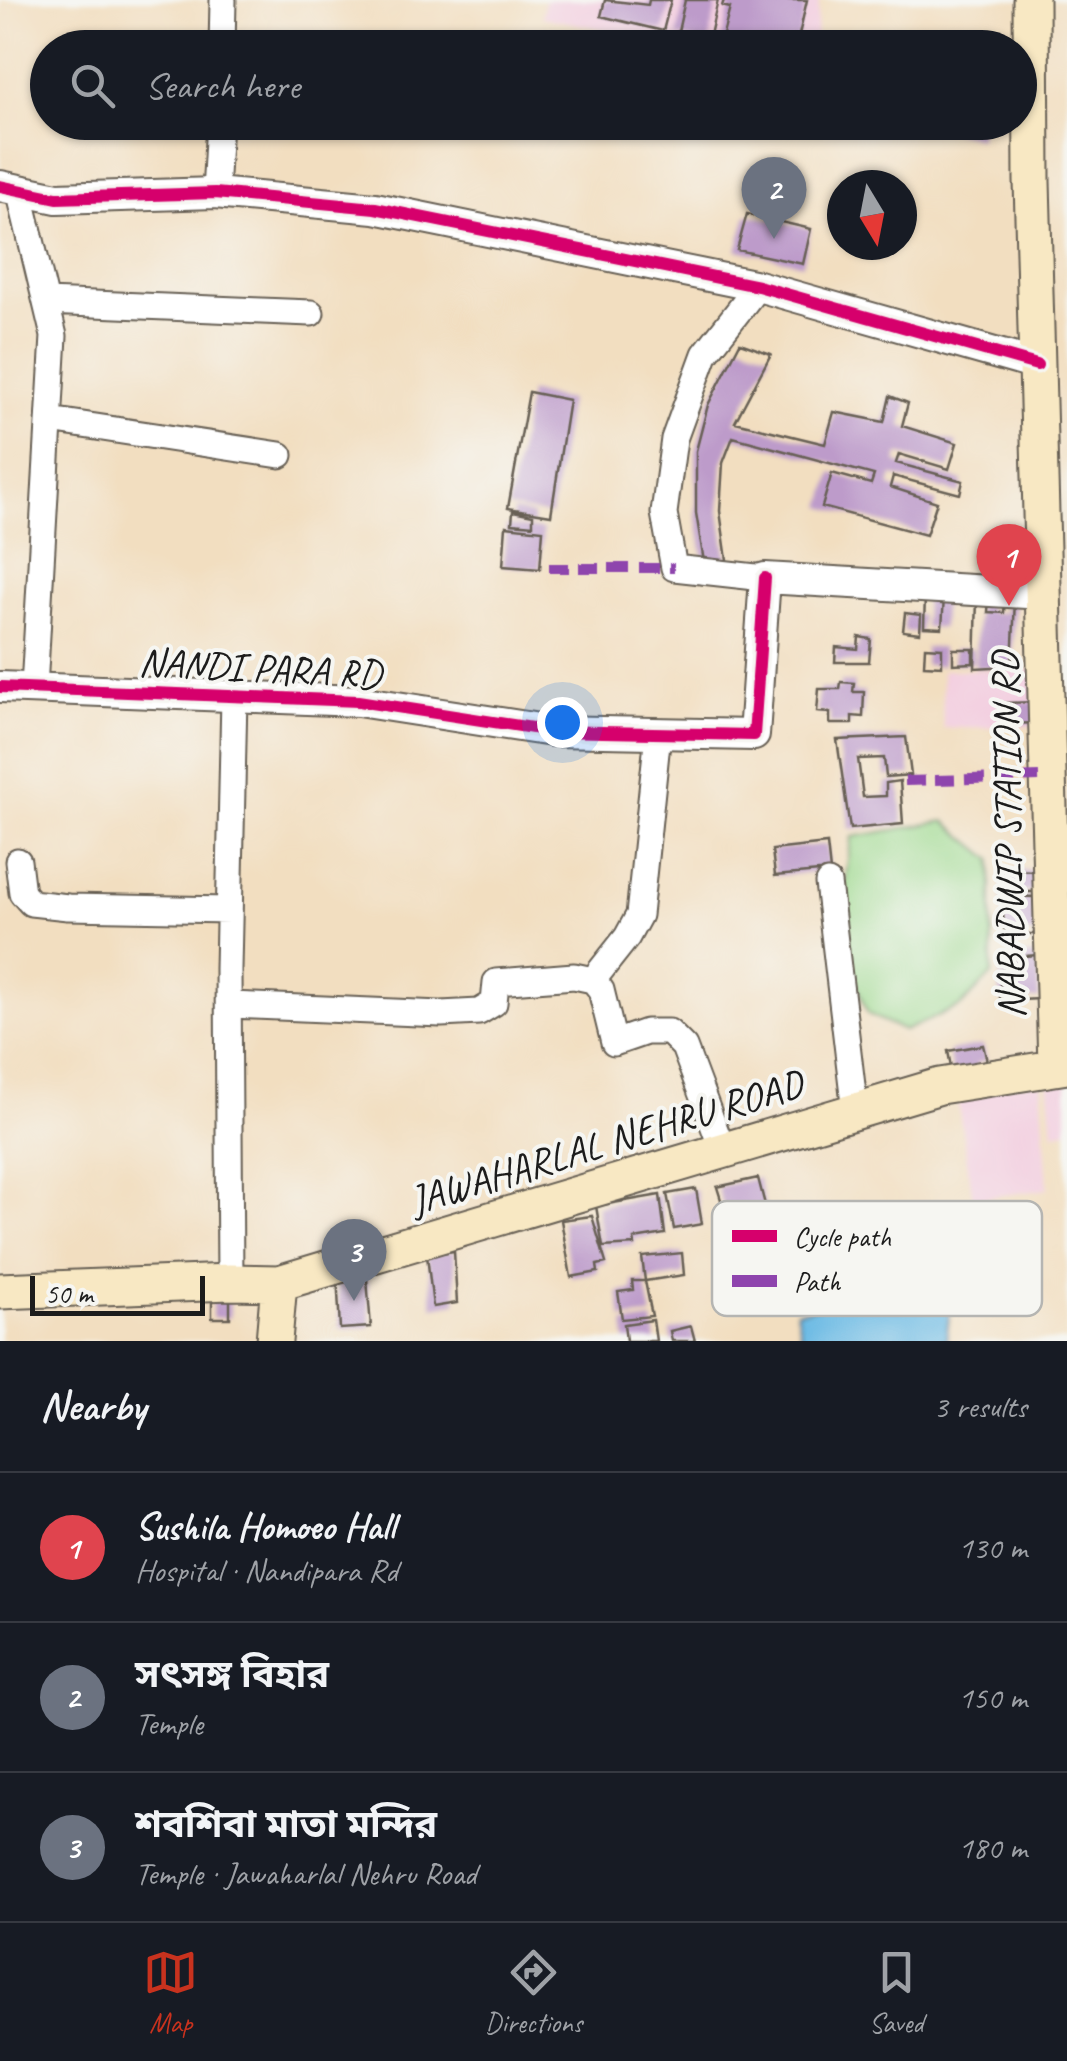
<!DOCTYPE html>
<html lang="en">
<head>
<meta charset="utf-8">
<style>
  :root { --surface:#171b24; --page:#242831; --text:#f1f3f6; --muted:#9ea1a6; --line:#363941; --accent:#c8321e }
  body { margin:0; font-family:Caveat,"Noto Sans Bengali",sans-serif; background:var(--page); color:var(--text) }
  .compass { position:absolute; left:827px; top:170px; width:90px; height:90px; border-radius:50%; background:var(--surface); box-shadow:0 2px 8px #0004; rotate:170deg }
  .scale { position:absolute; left:30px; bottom:25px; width:175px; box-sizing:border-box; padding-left:10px; border:5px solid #1c1c1c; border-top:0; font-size:28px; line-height:35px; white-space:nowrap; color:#1c1c1c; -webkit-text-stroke:8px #f6f6f2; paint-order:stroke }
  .you { position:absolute; left:562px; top:722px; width:35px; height:35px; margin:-25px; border:8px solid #fff; border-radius:50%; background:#1a73e8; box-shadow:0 0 0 15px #1a73e833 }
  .badge { display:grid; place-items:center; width:65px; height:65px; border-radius:50%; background:var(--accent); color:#fff; font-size:32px; font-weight:700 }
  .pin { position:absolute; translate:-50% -82px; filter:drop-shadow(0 2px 5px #0008) }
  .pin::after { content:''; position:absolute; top:52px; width:35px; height:30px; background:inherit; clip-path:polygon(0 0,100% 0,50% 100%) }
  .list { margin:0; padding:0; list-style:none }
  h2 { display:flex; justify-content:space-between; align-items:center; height:130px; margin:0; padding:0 40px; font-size:42px }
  h2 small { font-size:32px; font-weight:400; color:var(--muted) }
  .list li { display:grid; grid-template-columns:65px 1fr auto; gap:30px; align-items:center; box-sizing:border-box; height:150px; padding:0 40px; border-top:2px solid var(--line) }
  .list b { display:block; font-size:38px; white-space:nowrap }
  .list p { margin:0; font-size:32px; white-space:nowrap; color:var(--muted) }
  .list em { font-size:32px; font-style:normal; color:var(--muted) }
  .icon { flex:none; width:55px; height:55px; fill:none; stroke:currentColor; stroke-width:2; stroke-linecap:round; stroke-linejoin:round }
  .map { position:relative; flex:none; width:1067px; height:1341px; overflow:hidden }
  .search { position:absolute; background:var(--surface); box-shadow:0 2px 8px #0004; left:30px; right:30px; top:30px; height:110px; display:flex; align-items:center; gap:25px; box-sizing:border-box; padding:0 35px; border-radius:55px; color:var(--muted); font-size:38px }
  .sheet { height:580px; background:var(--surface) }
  nav { display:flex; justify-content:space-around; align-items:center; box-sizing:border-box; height:140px; border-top:2px solid var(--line); background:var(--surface); font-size:28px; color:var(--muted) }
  nav a { display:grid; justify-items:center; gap:5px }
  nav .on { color:var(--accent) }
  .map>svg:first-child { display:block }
</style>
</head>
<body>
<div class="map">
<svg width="1067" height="1341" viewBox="0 0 1067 1341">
  <rect width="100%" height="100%" fill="#f6f6f2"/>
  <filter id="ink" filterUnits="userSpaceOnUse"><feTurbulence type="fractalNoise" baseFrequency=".01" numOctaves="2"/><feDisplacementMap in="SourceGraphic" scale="20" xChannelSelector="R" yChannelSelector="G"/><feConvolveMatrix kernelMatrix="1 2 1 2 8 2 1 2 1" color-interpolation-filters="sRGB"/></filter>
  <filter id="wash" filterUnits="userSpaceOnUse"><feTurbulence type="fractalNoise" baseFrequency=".0048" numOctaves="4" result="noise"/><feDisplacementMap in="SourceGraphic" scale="40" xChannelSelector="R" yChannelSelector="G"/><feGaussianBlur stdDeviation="2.25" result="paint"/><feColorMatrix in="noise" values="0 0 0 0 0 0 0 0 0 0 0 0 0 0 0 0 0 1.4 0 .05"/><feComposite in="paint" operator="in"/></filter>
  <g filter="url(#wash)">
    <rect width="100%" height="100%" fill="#f2dec0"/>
    <path fill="#f3cfe0" d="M545,0h274l-4,47h-123l-150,-30z
      M942,670h99l-6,56 -92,2z
      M1067,1076v54l-14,2 -5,-55z
      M1041,1082l7,107 -75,10 -17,-108z"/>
    <path fill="#9dd98d" stroke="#5c7a54" stroke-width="2.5" d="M945,821l47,38v116l-31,31 -57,25 -36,-17c-27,-63 -29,-110 -16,-177z"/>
    <path fill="#69b9e4" stroke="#426a80" stroke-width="2.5" d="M953,1284l-7,57h-144l-6,-30z"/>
    <g id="blocks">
      <path fill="#bd9bca" d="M605,0l43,5 1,-5h22l-8,31 -62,-15z
        M685,0h33l-10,44 -31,-8z
        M724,0h83l-11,48 -76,-2 10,-38 -8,-2z
        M944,122h39l-4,16 -36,-9z
        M747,214l64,15 -8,35 -66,-14z
        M740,343l31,11 -36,68 90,22 9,-32 50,10 6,-26 18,7 -6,23 55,17 -8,26 -50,-15 -3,9 67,18 -3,13 -67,-18 -3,11 47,15 -11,33 -104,-28 10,-34 39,11 3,-9 -141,-38 -10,26 -3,48 8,56 -24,-5 -8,-49v-62l12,-46z
        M529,392l40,8 -18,115 -43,-7z
        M513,511l20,4v10l-21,-2z
        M506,526l37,4 -3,39 -37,-3z
        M925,595l19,2 -2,31 -18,-1z
        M977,597l12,1 -1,14 16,1 1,-15 10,1 -3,67 -37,2z
        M905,613l16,2 -1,18 -17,-2z
        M859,637l12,2 -2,23h-34l1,-15 22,2z
        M925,647l17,1v18l-18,-1z
        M953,649h20v14l-20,1z
        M841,682l13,1 -1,9h11l-1,25 -11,-1v8h-22v-11l-13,-1 2,-23h21z
        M1038,702l1,21 -35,1 -2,-21z
        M906,737l5,38 -25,2 -2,-19 -26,1 5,38 23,-1v-13l14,-2 3,43 -53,5 -13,-89z
        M827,844l3,27 -55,5 -3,-26z
        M1001,870l35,1v21h-34z
        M1001,896l34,1 2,37h-32z
        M1037,955l2,44 -39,2v-31l14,-1 -1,-12z
        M983,1045l4,16 -11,2 1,5 -25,5 -4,-22z
        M758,1178l12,46 -38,11 -15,-48z
        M696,1189l6,35 -28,5 -7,-35z
        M660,1195l5,39 -31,5 1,6 -32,2 -7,-41z
        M592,1216l14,47 -9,2 1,7 -27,5 -10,-57z
        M454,1251l3,52 -24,4 -6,-52z
        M682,1253l2,22 -39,6 -3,-24z
        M366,1267l5,60 -31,2 -3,-55z
        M632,1281h13l7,35 -30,3 -4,-27 15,-2z
        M230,1292v26h-18v-25z
        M653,1320l3,21h-30l-2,-17z
        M691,1326l4,15h-23l-2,-10z"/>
    </g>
  </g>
  <g filter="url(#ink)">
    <use href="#blocks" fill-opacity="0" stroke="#676055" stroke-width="2.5"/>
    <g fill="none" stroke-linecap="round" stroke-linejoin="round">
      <g stroke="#676055" stroke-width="29">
        <path id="minor" d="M222,48l1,-48
          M19,190l35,146 -20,352
          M215,193l4,-71
          M758,286l-53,68 -31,85 -10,74 10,55 91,10
          M46,302l265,11
          M50,420l230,35
          M658,733l-19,182 -12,22 -34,43 8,10 13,53 32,-11h23l15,15 39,104
          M18,861l4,32 9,10 37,4 161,3
          M828,883l27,228
          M230,1005l211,9 38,-2 15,-9 2,-21 78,-6 19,4
          M230,1282l-2,-313 6,-272"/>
      </g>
      <g stroke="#676055" stroke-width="34">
        <path id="tertiary" d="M0,186l57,12 158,-5 160,15 383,78 279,79
          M0,687l358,14 194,30 202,4 11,-157 278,16"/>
      </g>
      <g stroke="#676055" stroke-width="39">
        <path id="secondary" d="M1031,0l1,181 24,886
          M0,1291l230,-9 49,1 661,-197 127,-20
          M274,1341l5,-58"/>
      </g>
      <use href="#minor" stroke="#fff" stroke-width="25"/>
      <use href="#tertiary" stroke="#fff" stroke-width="30"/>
      <use href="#secondary" stroke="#f8e8c3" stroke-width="35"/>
      <path stroke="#8e44ad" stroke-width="10" stroke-dasharray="20 10" stroke-linecap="butt" d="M549,568h125
        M905,781l134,-4"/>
      <g stroke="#f6f6f2" stroke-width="19">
        <path id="cycleway" d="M0,186l57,12 158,-5 160,15 383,78 279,79
          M0,687l358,14 194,30 202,4 11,-157"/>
      </g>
      <use href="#cycleway" stroke="#d6006c" stroke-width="12"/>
    </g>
  </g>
  <g text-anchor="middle" stroke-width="8" stroke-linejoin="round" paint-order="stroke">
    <g font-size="40" fill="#1c1c1c" stroke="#f6f6f2">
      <text transform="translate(260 667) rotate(3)" y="14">NANDI PARA RD</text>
      <text transform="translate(1007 835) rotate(-91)" y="14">NABADWIP STATION RD</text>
      <text transform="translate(606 1141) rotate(-17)" y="14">JAWAHARLAL NEHRU ROAD</text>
    </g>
  </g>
  <rect x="712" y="1201" width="330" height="115" rx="15" fill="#f6f6f2" stroke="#b5b5b2" stroke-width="2.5"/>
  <rect x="732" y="1230" width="45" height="12" fill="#d6006c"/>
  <rect x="732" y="1275" width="45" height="12" fill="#8e44ad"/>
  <g font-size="28" fill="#1c1c1c">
    <text x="794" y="1246">Cycle path</text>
    <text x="794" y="1291">Path</text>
  </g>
</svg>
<svg class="compass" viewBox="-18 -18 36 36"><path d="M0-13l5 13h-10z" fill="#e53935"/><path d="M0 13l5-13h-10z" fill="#9ea1a6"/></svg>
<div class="scale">50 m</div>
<div class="you"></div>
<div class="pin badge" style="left:1009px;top:606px;background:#e0444e">1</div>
<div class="pin badge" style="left:774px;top:239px;background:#6b7280">2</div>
<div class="pin badge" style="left:354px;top:1301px;background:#6b7280">3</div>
<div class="search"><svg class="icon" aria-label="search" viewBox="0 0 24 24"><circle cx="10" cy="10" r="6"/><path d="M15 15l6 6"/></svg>Search here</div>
</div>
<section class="sheet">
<h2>Nearby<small>3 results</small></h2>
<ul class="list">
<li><span class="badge" style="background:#e0444e">1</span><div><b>Sushila Homoeo Hall</b><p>Hospital · Nandipara Rd</p></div><em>130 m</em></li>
<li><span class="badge" style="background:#6b7280">2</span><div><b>সৎসঙ্গ বিহার</b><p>Temple</p></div><em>150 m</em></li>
<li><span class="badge" style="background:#6b7280">3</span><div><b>শবশিবা মাতা মন্দির</b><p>Temple · Jawaharlal Nehru Road</p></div><em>180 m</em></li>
</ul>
</section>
<nav>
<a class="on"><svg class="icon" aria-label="map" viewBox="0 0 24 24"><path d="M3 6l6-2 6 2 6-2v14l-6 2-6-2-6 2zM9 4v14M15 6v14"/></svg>Map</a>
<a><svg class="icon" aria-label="directions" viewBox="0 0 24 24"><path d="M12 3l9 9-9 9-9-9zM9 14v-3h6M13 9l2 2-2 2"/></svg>Directions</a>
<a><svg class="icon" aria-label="saved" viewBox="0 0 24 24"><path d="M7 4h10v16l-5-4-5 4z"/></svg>Saved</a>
</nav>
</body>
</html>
